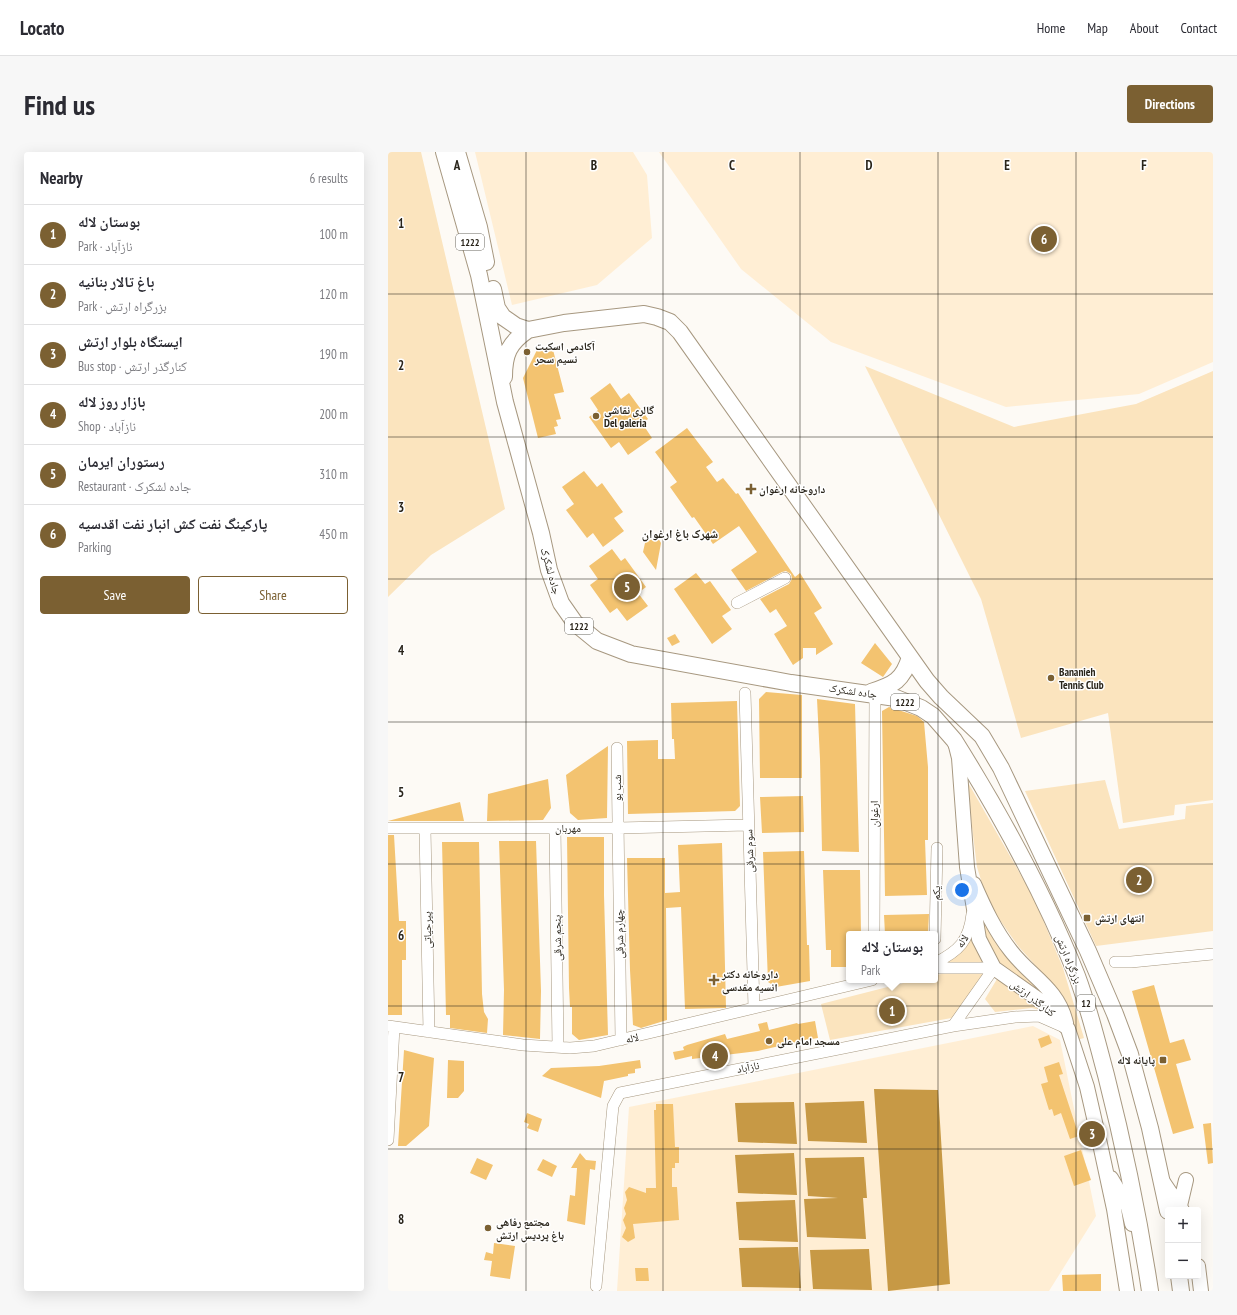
<!DOCTYPE html>
<html lang="en">
<head>
<meta charset="utf-8">
<style>
  :root { --surface:#fff; --page:#f7f7f7; --text:#2b2b33; --muted:#7c7c81; --line:#e1e1e2; --accent:#7b6032 }
  body { margin:0; font-family:"PT Sans Narrow","Noto Naskh Arabic",sans-serif; background:var(--page); color:var(--text) }
  .controls { position:absolute; right:12px; bottom:12px; display:grid; overflow:hidden; border-radius:4px; box-shadow:0 4px 16px #0002 }
  .controls button { width:36px; height:36px; display:grid; place-items:center; padding:0; border:0; border-bottom:1px solid var(--line); background:var(--surface); color:var(--text); font:20px sans-serif }
  .you { position:absolute; left:574px; top:738px; width:14px; height:14px; margin:-10px; border:3px solid #fff; border-radius:50%; background:#1a73e8; box-shadow:0 0 0 6px #1a73e833 }
  .badge { display:grid; place-items:center; width:26px; height:26px; border-radius:50%; background:var(--accent); color:#fff; font-size:13px; font-weight:700 }
  .pin { position:absolute; translate:-50% -50%; border:2px solid #fff; box-shadow:0 1px 4px #0006 }
  .popup { position:absolute; left:458px; top:779px; width:92px; height:52px; box-sizing:border-box; display:grid; place-content:center; border-radius:4px; background:var(--surface); filter:drop-shadow(0 1px 3px #0005); font-size:13px; white-space:nowrap; color:var(--muted) }
  .popup b { font-size:15px; color:var(--text) }
  .popup::after { content:''; position:absolute; left:50%; top:100%; margin-left:-8px; border:8px solid transparent; border-top-color:var(--surface) }
  .list { margin:0; padding:0; list-style:none }
  h2 { display:flex; justify-content:space-between; align-items:center; height:52px; margin:0; padding:0 16px; font-size:17px }
  h2 small { font-size:13px; font-weight:400; color:var(--muted) }
  .list li { display:grid; grid-template-columns:26px 1fr auto; gap:12px; align-items:center; box-sizing:border-box; height:60px; padding:0 16px; border-top:1px solid var(--line) }
  .list b { display:block; font-size:15px; white-space:nowrap }
  .list p { margin:0; font-size:13px; white-space:nowrap; color:var(--muted) }
  .list em { font-size:13px; font-style:normal; color:var(--muted) }
  .actions { display:flex; gap:8px; padding:12px 16px }
  .actions a { flex:1; padding:9px 0; border:1px solid var(--accent); border-radius:4px; text-align:center; font-size:14px; color:var(--accent) }
  .actions .main { background:var(--accent); color:#fff }
  .map { position:relative; flex:none; width:825px; height:1139px; overflow:hidden; border-radius:4px }
  header { display:flex; align-items:center; gap:24px; box-sizing:border-box; height:56px; padding:0 20px; background:var(--surface); border-bottom:1px solid var(--line) }
  header strong { font-size:19px }
  nav { display:flex; gap:22px; margin-inline-start:auto; font-size:14px }
  .intro { display:flex; align-items:center; justify-content:space-between; box-sizing:border-box; height:96px; padding:0 24px }
  h1 { margin:0; font-size:28px }
  .button { padding:10px 18px; border-radius:4px; background:var(--accent); color:#fff; font-size:14px; font-weight:700 }
  main { display:flex; gap:24px; padding:0 24px }
  aside { flex:1; background:var(--surface); border-radius:4px; box-shadow:0 4px 16px #0002 }
  .map>svg:first-child { display:block }
</style>
</head>
<body>
<header>
<strong>Locato</strong>
<nav><a>Home</a><a>Map</a><a>About</a><a>Contact</a></nav>
</header>
<div class="intro"><h1>Find us</h1><a class="button">Directions</a></div>
<main>
<aside>
<h2>Nearby<small>6 results</small></h2>
<ul class="list">
<li><span class="badge">1</span><div><b>بوستان لاله</b><p>Park · نازآباد</p></div><em>100 m</em></li>
<li><span class="badge">2</span><div><b>باغ تالار بنانیه</b><p>Park · بزرگراه ارتش</p></div><em>120 m</em></li>
<li><span class="badge">3</span><div><b>ایستگاه بلوار ارتش</b><p>Bus stop · کنارگذر ارتش</p></div><em>190 m</em></li>
<li><span class="badge">4</span><div><b>بازار روز لاله</b><p>Shop · نازآباد</p></div><em>200 m</em></li>
<li><span class="badge">5</span><div><b>رستوران ايرمان</b><p>Restaurant · جاده لشکرک</p></div><em>310 m</em></li>
<li><span class="badge">6</span><div><b>پارکینگ نفت کش انبار نفت اقدسیه</b><p>Parking</p></div><em>450 m</em></li>
</ul>
<div class="actions"><a class="main">Save</a><a>Share</a></div>
</aside>
<div class="map">
<svg width="825" height="1139" viewBox="0 0 825 1139">
  <rect width="100%" height="100%" fill="#fdfaf5"/>
  <path fill="#ffeed4" d="M87,0h158l14,23 5,63 -55,47 -85,20z
    M271,0h554v210l-74,32 -133,13 -175,-65 -90,-73z
    M645,874l27,14 36,176 -47,75h-432l12,-184z"/>
  <path fill="#fbe4be" d="M0,0h33l84,357 -74,46 -43,42z
    M477,214l149,61 122,-23 77,-33v429l-38,5 -1,10 -51,8 -15,-110 -87,25 -40,-139z
    M578,627l68,119 29,70 21,70 -7,2 -7,-29 -8,-16 -44,-49 -30,-43 -11,-36z
    M717,628l14,49 66,-10 1,-13 27,-3v128l-117,15 -71,-155z
    M592,761c22,42 40,60 75,91l-57,-42 -13,-21z
    M584,783l13,29 -16,-2 -30,2z
    M573,819l19,1 4,2 -27,43 -127,23 -9,-36 94,-24h20v-5z
    M609,827h2l42,28 -2,3 -7,-2 -37,4 -10,-13z"/>
  <path fill="#c79945" d="M486,937l64,1 12,194 -62,7z
    M476,949l3,42 -59,-2 -3,-38z
    M406,950l3,42 -59,-2 -3,-39z
    M406,1001l3,42 -59,-2 -3,-38z
    M476,1005l3,41h-4l3,41 -59,-2 -3,-38 34,-1 -30,-2 -3,-38z
    M407,1048l3,42 -59,-2 -3,-38z
    M410,1095l3,41 -59,-1 -3,-39z
    M481,1097l3,41 -59,-1 -3,-39z"/>
  <path fill="#f3c370" d="M164,194l12,46 -10,2 7,25 -5,1 2,6 -4,1 2,7 -18,4 -15,-60 14,-28z
    M222,231l11,16 8,-6 19,26 -6,4 10,15 -24,17 -9,-13 -8,6 -22,-31 9,-7 -8,-12z
    M299,276l26,34 -7,5 11,15 6,-4 13,16 2,-1 57,84 5,-4 22,35 -8,5 19,31 -17,11v-7h-13v10l-10,7 -19,-31 13,-8 -11,-17 -6,4 -10,-14 29,-15 3,-5 -1,-5 -5,-3 -4,1 -36,19 -15,-21 26,-18 -18,-26 -26,18 -19,-27 -2,1 -22,-31 7,-5 -22,-30z
    M196,319l13,16 5,-4 21,29 -9,6 10,13 -21,16 -10,-14 -6,5 -21,-28 8,-6 -12,-17z
    M269,384l4,7 -5,27 -13,-18 2,-9z
    M224,397l9,12 4,-3 21,29 -8,6 10,13 -21,15 -10,-13 -7,5 -20,-28 8,-6 -9,-13z
    M308,421l9,11 5,-3 21,29 -9,6 10,13 -20,15 -38,-55z
    M287,482l5,8 -8,4 -5,-8z
    M487,491l17,21 -9,13 -22,-14z
    M378,540l36,3v83h-42l-1,-79z
    M429,547l38,5 4,148 -37,-1 -2,-92z
    M349,549l3,105 -5,5 -107,3 -1,-73 31,-1v19h17l-1,-20h-2l-1,-36z
    M501,555l28,9 7,6 4,45v73h-3l2,55 -42,1 -3,-185z
    M220,594l-1,72 -29,2 -8,-7 -4,-38z
    M160,627l3,29 -8,12 -56,1 1,-27z
    M415,644l1,36 -42,1 -2,-36z
    M72,650l4,19h-76z
    M0,683h6l5,86h7v39h-4v55h-14z
    M179,685h37v58l4,140 -29,5 -7,-6v-27h-2l-1,-19z
    M111,689h37l5,150 -1,48 -37,-4 1,-45z
    M54,690h37l3,152 2,18 4,7 -1,14 -37,-5v-13h-4z
    M334,691l4,165 -41,1 -4,-102 -15,1 1,112 -26,8 -8,-3 -3,-55 -3,-112h38v35l15,-1 -2,-47z
    M416,699l3,94h2l1,36 -34,6 -8,-5 -5,-130z
    M435,718h37l1,64h-12v33h-18v-17h-5z
    M541,762l-1,20h-43l-1,-19z
    M766,833l16,58 14,-4 7,21 -15,4 18,64 -21,6 -41,-143z
    M427,869l3,17 -13,2 -47,11 -66,8v-3l-17,4 -2,-8 11,-2 -1,-3 4,-2 38,-11 2,5 33,-8 -2,-7 9,-2 2,8 28,-7 1,1z
    M661,883l3,8 -11,5 -3,-9z
    M16,898l30,8 -5,68 -23,20h-8z
    M60,908l16,1v30l-6,7h-11z
    M252,908l1,8 -6,1v4l-7,1v2l-24,5 -3,17 -59,-22 9,-8 48,-2z
    M671,910l4,12 -4,1 20,61 -9,3 -9,-26 -7,3 -2,-7 -3,1 -8,-26 7,-2 -4,-15z
    M268,952h17l2,43h4v16h-4v5h-3v19h5l2,33 -46,4 2,14 -7,4 -6,-5 4,-9 -3,-8 3,-6 -2,-6 3,-8 -2,-8 4,-5 17,6v-5h10l-2,-78h2z
    M139,961l15,6 -4,13 -11,-4 2,-4 -5,-2z
    M823,971l2,40 -5,1 -5,-40z
    M693,998l10,30 -17,6 -10,-30z
    M192,1001l6,7 10,1 -1,9 -5,-1 -5,56 -18,-4 3,-26 5,1 2,-28h-6z
    M89,1006l16,7 -7,15 -16,-7z
    M155,1007l14,7 -5,11 -15,-7z
    M106,1091l21,3 -5,33 -20,-3 2,-15 -8,-1 2,-8 7,2z
    M247,1116h13l1,13h-13z
    M713,1122v17h-38l-1,-16z"/>
  <g fill="none" stroke-linecap="round" stroke-linejoin="round">
    <g stroke="#a79880" stroke-width="12">
      <path id="minor" d="M349,451l48,-25
        M357,541l9,315
        M229,596l4,292
        M0,676h230l130,-3
        M167,676l3,219
        M37,677l4,203
        M486,782l1,-240
        M547,787l2,-91
        M727,810h16l82,-8
        M547,811c24,-12 34,-22 37,-49
        M547,816h59
        M0,874l135,19 47,3 24,-2 278,-66
        M565,874l41,-58
        M0,988l6,-113
        M208,1134l17,-180 7,-13 333,-67 62,-9 24,-1 25,11"/>
    </g>
    <g stroke="#a79880" stroke-width="16">
      <path id="major" d="M568,594l3,12 8,109 12,72 15,29 51,36 23,25 19,58 13,57 14,65 13,82
        M586,732c10,23 21,47 37,67 20,26 47,37 55,72
        M723,1026l17,29 4,17
        M775,1030l19,28
        M791,1058l7,-30
        M810,1114l3,25"/>
    </g>
    <g stroke="#a79880" stroke-width="18">
      <path id="highway" d="M56,0l35,123 26,127 36,131 8,37 12,33 14,20 22,18 34,13 160,29 105,15 25,10 12,8 21,24c47,75 90,153 123,236 12,32 20,66 29,99 18,71 33,143 44,216
        M69,0l22,75 7,35
        M105,137l4,19 6,9 13,9 12,4 36,-7 80,-9 13,3 13,5 10,10 247,349 14,16 41,39 19,32 87,183 27,63 15,40 20,74 18,83
        M116,225c0,-23 5,-34 24,-47
        M483,540c23,-7 32,-12 39,-35
        M791,1124l2,15"/>
    </g>
    <use href="#minor" stroke="#fff" stroke-width="11"/>
    <use href="#major" stroke="#fff" stroke-width="14"/>
    <use href="#highway" stroke="#fff" stroke-width="16"/>
  </g>
  <path fill="none" stroke="#29241a" stroke-width="1" stroke-opacity="0.55" d="M138,0v1139M275,0v1139M412,0v1139M550,0v1139M688,0v1139M0,142h825M0,285h825M0,427h825M0,570h825M0,712h825M0,854h825M0,997h825"/>
  <g fill="#7b6032" stroke="#fff" stroke-width="1.5">
    <circle cx="139" cy="200" r="4"/>
    <circle cx="208" cy="264" r="4"/>
    <path d="M361 331h4v4h4v4h-4v4h-4v-4h-4v-4h4z"/>
    <circle cx="663" cy="526" r="4"/>
    <rect x="695" y="762" width="8" height="8" rx="2"/>
    <path d="M324 822h4v4h4v4h-4v4h-4v-4h-4v-4h4z"/>
    <circle cx="381" cy="889" r="4"/>
    <rect x="771" y="904" width="8" height="8" rx="2"/>
    <circle cx="100" cy="1076" r="4"/>
  </g>
  <g text-anchor="middle" stroke-width="3" stroke-linejoin="round" paint-order="stroke">
    <g fill="#fff" stroke="#69665f" stroke-width="1">
      <rect x="68" y="82" width="28" height="16" rx="3"/>
      <rect x="177" y="466" width="28" height="16" rx="3"/>
      <rect x="503" y="542" width="28" height="16" rx="3"/>
      <rect x="689" y="843" width="18" height="16" rx="3"/>
    </g>
    <g font-size="10" font-weight="bold" fill="#29241a">
      <text x="82" y="94">1222</text>
      <text x="191" y="478">1222</text>
      <text x="517" y="554">1222</text>
      <text x="698" y="855">12</text>
    </g>
    <g font-size="11" font-weight="bold" fill="#29241a" stroke="#fff" text-anchor="start">
      <text x="147" y="198">آکادمی اسکیت<tspan x="147" dy="13">نسیم سحر</tspan></text>
      <text x="216" y="262">گالرى نقاشى<tspan x="216" dy="13">Del galeria</tspan></text>
      <text x="371" y="341">داروخانه ارغوان</text>
      <text x="671" y="524">Bananieh<tspan x="671" dy="13">Tennis Club</tspan></text>
      <text x="707" y="770">انتهای ارتش</text>
      <text x="334" y="826">داروخانه دکتر<tspan x="334" dy="13">انسیه مقدسی</tspan></text>
      <text x="389" y="893">مسجد امام علی</text>
      <text x="767" y="912" text-anchor="end">پایانه لاله</text>
      <text x="108" y="1074">مجتمع رفاهی<tspan x="108" dy="13">باغ پردیس ارتش</tspan></text>
    </g>
    <g font-size="11" fill="#29241a" stroke="#fff">
      <text transform="translate(163 419) rotate(74)" y="4">جاده لشکرک</text>
      <text transform="translate(465 539) rotate(8)" y="4">جاده لشکرک</text>
      <text transform="translate(229 636) rotate(-90)" y="4">شب بو</text>
      <text transform="translate(486 662) rotate(-90)" y="4">ارغوان</text>
      <text x="180" y="680">مهربان</text>
      <text transform="translate(361 699) rotate(-92)" y="4">سوم شرقی</text>
      <text transform="translate(548 741) rotate(-89)" y="4">یکم</text>
      <text transform="translate(39 778) rotate(-91)" y="4">پیرحیاتی</text>
      <text transform="translate(231 782) rotate(-91)" y="4">چهارم شرقی</text>
      <text transform="translate(169 786) rotate(-91)" y="4">پنجم شرقی</text>
      <text transform="translate(574 789) rotate(-56)" y="4">لاله</text>
      <text transform="translate(681 807) rotate(67)" y="4">بزرگراه ارتش</text>
      <text transform="translate(645 846) rotate(37)" y="4">کنارگذر ارتش</text>
      <text transform="translate(244 886) rotate(-13)" y="4">لاله</text>
      <text transform="translate(360 915) rotate(-11)" y="4">نازآباد</text>
    </g>
    <g font-size="12" font-weight="bold" fill="#29241a" stroke="#fff">
      <text x="292" y="386">شهرک باغ ارغوان</text>
    </g>
  </g>
  <g font-size="13" text-anchor="middle" font-weight="bold" fill="#29241a" stroke="#fff" stroke-width="3" stroke-linejoin="round" paint-order="stroke">
    <text x="69" y="18">A</text>
    <text x="206" y="18">B</text>
    <text x="344" y="18">C</text>
    <text x="481" y="18">D</text>
    <text x="619" y="18">E</text>
    <text x="756" y="18">F</text>
    <text x="13" y="76">1</text>
    <text x="13" y="218">2</text>
    <text x="13" y="360">3</text>
    <text x="13" y="503">4</text>
    <text x="13" y="645">5</text>
    <text x="13" y="788">6</text>
    <text x="13" y="930">7</text>
    <text x="13" y="1072">8</text>
  </g>
</svg>
<div class="controls">
<button>+</button>
<button>−</button>
</div>
<div class="you"></div>
<div class="pin badge" style="left:504px;top:859px">1</div>
<div class="popup"><b>بوستان لاله</b>Park</div>
<div class="pin badge" style="left:751px;top:728px">2</div>
<div class="pin badge" style="left:704px;top:982px">3</div>
<div class="pin badge" style="left:327px;top:904px">4</div>
<div class="pin badge" style="left:239px;top:435px">5</div>
<div class="pin badge" style="left:656px;top:87px">6</div>
</div>
</main>
</body>
</html>
